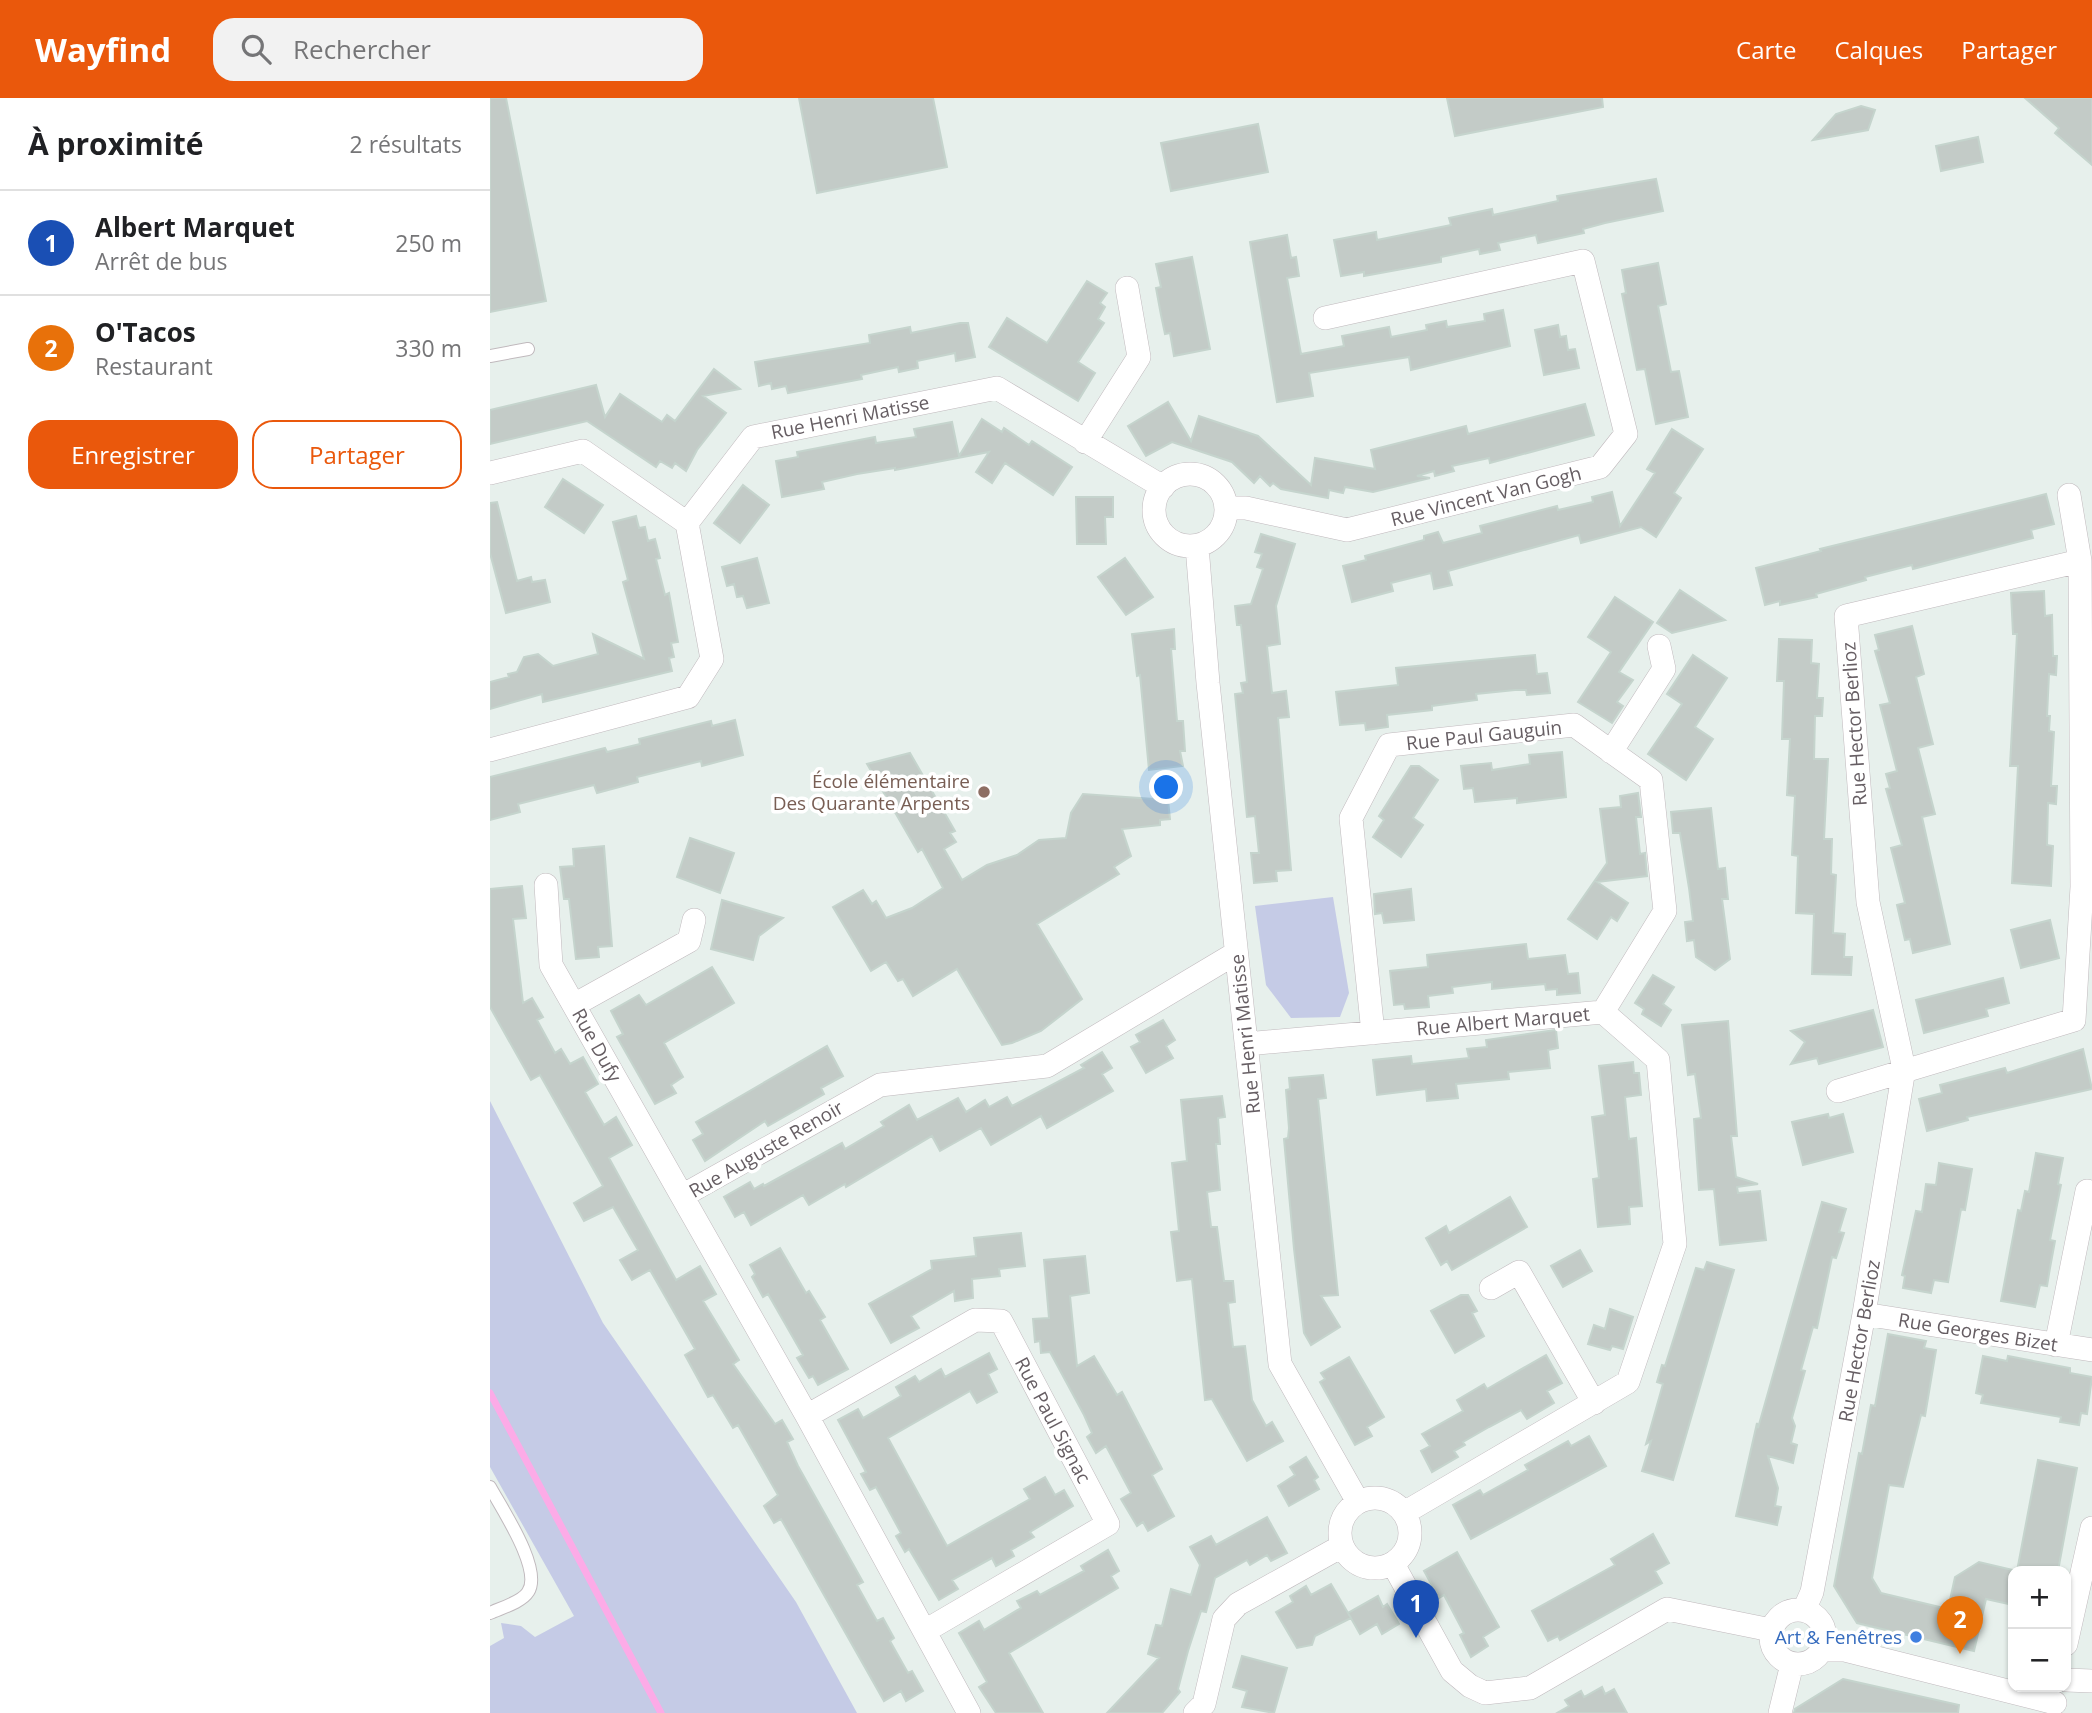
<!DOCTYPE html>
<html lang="fr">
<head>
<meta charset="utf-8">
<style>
  :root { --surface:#fff; --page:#f2f2f2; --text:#202124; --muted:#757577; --line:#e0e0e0; --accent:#ea580c }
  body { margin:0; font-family:"Open Sans",sans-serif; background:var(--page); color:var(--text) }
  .controls { position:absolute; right:21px; bottom:21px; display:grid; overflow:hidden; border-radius:14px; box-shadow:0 2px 5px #0004 }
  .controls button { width:63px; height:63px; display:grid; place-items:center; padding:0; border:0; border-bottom:2px solid var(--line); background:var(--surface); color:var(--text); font:35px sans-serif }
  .you { position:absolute; left:677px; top:690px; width:24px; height:24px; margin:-18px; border:5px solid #fff; border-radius:50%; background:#1a73e8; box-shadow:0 0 0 10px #1a73e833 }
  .badge { display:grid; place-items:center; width:46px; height:46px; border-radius:50%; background:var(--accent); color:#fff; font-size:23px; font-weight:700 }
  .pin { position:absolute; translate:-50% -58px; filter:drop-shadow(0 2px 4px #0008) }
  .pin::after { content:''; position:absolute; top:37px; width:24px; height:21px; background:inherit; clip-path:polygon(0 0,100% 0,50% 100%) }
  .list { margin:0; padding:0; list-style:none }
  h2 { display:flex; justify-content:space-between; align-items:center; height:91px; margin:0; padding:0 28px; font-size:30px }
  h2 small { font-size:23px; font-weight:400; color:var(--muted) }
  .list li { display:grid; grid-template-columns:46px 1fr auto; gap:21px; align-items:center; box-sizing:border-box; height:105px; padding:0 28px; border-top:2px solid var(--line) }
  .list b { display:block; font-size:26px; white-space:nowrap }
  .list p { margin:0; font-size:23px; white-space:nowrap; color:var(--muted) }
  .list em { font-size:23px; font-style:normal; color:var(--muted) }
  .actions { display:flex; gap:14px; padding:21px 28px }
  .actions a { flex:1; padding:16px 0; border:2px solid var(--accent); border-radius:21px; text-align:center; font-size:24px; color:var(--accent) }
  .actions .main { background:var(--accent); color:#fff }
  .icon { flex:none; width:38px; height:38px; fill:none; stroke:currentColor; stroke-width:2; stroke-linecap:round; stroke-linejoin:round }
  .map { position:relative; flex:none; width:1602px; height:1615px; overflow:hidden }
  header { display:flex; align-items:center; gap:42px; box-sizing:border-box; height:98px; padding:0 35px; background:var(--accent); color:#fff }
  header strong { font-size:33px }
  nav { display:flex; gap:38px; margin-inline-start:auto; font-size:24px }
  .search { width:490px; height:63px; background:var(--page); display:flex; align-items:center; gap:18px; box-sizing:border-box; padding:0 24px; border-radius:21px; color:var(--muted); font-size:26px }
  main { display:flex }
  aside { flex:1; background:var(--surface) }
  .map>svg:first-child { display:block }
</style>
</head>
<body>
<header>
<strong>Wayfind</strong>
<div class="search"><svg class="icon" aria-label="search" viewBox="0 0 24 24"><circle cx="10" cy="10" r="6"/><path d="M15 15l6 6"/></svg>Rechercher</div>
<nav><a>Carte</a><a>Calques</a><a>Partager</a></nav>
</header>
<main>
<aside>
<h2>À proximité<small>2 résultats</small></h2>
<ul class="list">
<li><span class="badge" style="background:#1a4fb4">1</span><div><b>Albert Marquet</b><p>Arrêt de bus</p></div><em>250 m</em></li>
<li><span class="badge" style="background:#e8710a">2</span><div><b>O'Tacos</b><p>Restaurant</p></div><em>330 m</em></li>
</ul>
<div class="actions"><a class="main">Enregistrer</a><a>Partager</a></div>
</aside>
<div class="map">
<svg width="1602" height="1615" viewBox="0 0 1602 1615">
  <rect width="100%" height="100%" fill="#e7f0ec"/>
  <path fill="#c5cbe6" d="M843,799l16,96 -9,24 -49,1 -25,-33 -11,-79z
    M0,1003l113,222 193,279 61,111h-367v-67l14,-8 -3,-15 20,3 14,11 39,-21 -84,-149z"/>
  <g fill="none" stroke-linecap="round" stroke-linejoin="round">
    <path stroke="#fcabe7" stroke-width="7" d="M0,1295l171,320"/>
  </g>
  <path fill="#c3cbc7" stroke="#c5d4cd" stroke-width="2" d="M0,0h16l40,203 -56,11z
    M309,0h134l14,69 -130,26z
    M957,0h155l1,9 -148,29z
    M1535,0h67v67l-37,-32 4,-5z
    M1371,8l14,4 -7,20 -55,10 23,-26z
    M768,26l10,48 -97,19 -10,-48z
    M1488,39l5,25 -42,9 -5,-25z
    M1166,81l7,32 -58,12 -22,6 1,4 -46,10 -2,-8 -38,8 2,7 -20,4 -1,-5 -38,8v5l-77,14v-4l-23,4 -7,-36 42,-8 1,8 74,-15 -2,-7 43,-9 1,6 65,-14 -1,-5z
    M797,137l4,23 5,-1 3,19 -12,2 14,76 43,-8 -2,-10 47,-9 2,10 36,-7 -1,-5 20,-4 1,6 38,-6 -1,-7 19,-4 7,36 -99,24 -2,-13 -100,16 4,23 -36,6 -27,-160z
    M702,159l18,92 -36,7 -4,-23 -5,1 -4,-19 -5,-27 5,-1 -5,-23z
    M1168,165l8,41 -8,2 13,66 8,-1 9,46 -32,7 -11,-55 -8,1 -15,-76 4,-1 -4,-23z
    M597,183l20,12 -7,10 5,4 -7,12 6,4 -26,39 17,11 -17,28 -89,-54 18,-29 40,25z
    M470,225h8l7,34 -19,4 -1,-8 -38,8 1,7 -19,4 -1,-5 -37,8 1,4 -74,14 -2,-7 -14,3 -1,-6 -12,3 -4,-24 115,-19 -1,-8 41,-8 1,6z
    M1068,227l2,12 6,-1 2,14 7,-1 4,19 -35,7 -9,-45z
    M224,271l26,20 -37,7 23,17 -29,37 -11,21 -11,-8 -3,5 -12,-7 -4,6 -69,-46 -97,23v-34l106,-25 9,32 15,-23 42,28 5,-7 8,6z
    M678,304l23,39 8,-25 59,20 53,49 4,-27 60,11 -4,-19 95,-24 2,8 117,-30 9,31 -104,28 -1,-5 -37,8 2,5 -19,5 -1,-5 -17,5 13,2 -57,14 -28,-5 -2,6 -14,-3 -1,8 -47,-9 -8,-6 -3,3 -10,-10 -6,7 -22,-21 -60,-20 -26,14 -18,-30z
    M492,321l20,13 2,-4 25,17 3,-4 40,26 -19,28 -48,-32 -13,20 -16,-11 13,-20 -94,18v-2l-38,6 -35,8 2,7 -42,8 -6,-36 22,-4 -1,-5 78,-15 1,6 40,-6 -2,-8 38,-7 7,34z
    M1182,331l31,20 -29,44 7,5 -25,39 -15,-10 -60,16 -2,-8 -131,36 4,14 -18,4 -3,-16 -40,10 2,8 -41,11 -9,-36 23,-6 -1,-4 59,-16v-4l14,-4 5,11 39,-10 -2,-7 77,-20 1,4 35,-8 -1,-5 20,-5 8,34 35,-53 -8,-4z
    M73,381l40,26 -19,28 -39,-26z
    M253,387l26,20 -29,38 -26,-20z
    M1556,396l8,30 -23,6 2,8 -120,31 -1,-4 -47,12 1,3 -50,14 1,3 -37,8v-4l-15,4 -9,-37 65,-17 -1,-2z
    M586,399h37v20h-8l1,27h-29z
    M7,404l20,79 14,-4 1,5 13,-2 5,22 -44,11 -16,-60v-50z
    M146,418l3,12 6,-1 3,14 7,-2 5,19 -4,1 9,36 4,-2 9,49 -7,1 3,14 -5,1 3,13 -129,31 -1,-8 -52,15v-27l19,-5 -1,-3 9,-2 7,-15 14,-3 15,12 45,-12 -5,-20 51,25 -21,-77 5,-2 -15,-58z
    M771,436l34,10 -19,62 4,38 -13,2 5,47 14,-2 3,26 -11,1 13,152 -15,1 1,10 -23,2 -3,-30h8l-4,-37 -8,1 -12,-123 8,-1 -2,-10 6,-1 -6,-57h-4l-2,-19 16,-2 12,-35 -6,-2 5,-13 -7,-2z
    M267,460l12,45 -22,5 -4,-12 -6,1 -3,-13 -7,2 -5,-19z
    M635,460l28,39 -27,18 -28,-38z
    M1190,492l45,30 -53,13 -15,-10z
    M1554,493l1,25 7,-1 1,41h4l-1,19 -7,-1 -2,42h3l-1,15 5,1 -3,54h6l-1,18 -8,-1 -1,42 6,1 -2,40 -39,-3 6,-117h-8l7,-132h-4l-2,-41z
    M1125,499l38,25 -34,50 14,8 -16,22 6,4 -11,17 -34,-21 33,-50 -23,-15z
    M1422,528l12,48 -8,3 17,67 -15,4 17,66 -13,3 28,127 -37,9 -3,-14 -5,1 -8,-35 8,-2 -14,-55 11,-3 -16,-56 4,-1 -4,-14 11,-3 -17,-66 10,-2 -15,-52 4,-1 -4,-15z
    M684,531l1,20h-4l6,72h6l2,30h-5l3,15 -34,4 -9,-95 -3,1 -5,-42z
    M1289,541l33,1 -1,23 8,1 -2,34h6l-1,18h-7l-1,43h14l-4,80h8l-1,35 5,1 -3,58 12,1 -1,23h8l-1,18 -39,-1 2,-60 -18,-1 2,-57 -6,-1 3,-59 -8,-1 3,-56h-8l2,-58h-7z
    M1045,557l2,19 10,-1 3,20 -23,2 -1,-5h-11l-39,4 1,6 -45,6v4l-45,5 1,12 -22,3 -1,-7 -25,2 -4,-33 62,-7 -2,-17z
    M1203,557l34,23 -32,49 18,12 -27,41 -38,-26 34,-50 -15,-10z
    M245,622l8,35 -41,11 -1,-5 -64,16 1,5 -41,11 -3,-8 -76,19 2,8 -30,8v-43l115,-29 2,4 33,-8 -1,-5 72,-18 1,5z
    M1072,654l4,45 -49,6v-5l-42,4 -2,-14 -9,1 -3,-23 30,-3 1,7 38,-6 -1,-9z
    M420,655l45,78 -5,2 6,9 -12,7 18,31 25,-15 30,-10 22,-15 27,-2 5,-25 12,-19 85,6 2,19 -10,1v5l-38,4 9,27 -17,11 5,7 -82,50 45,75 -41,32 -29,12 -10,2 -45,-76 -44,27 -10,-17 -5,2 -12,-19 -15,9 -38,-64 30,-17 9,14 4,-3 10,17 26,-10 31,-20 -21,-39 -4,3 -51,-88z
    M921,668h8l19,14 -25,38 10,7 -22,32 -28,-20 11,-17 -5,-4z
    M1148,695l3,24h-5l4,37 5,-1 2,23 -50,6 31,21 -11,18 -6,-4 -14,22 -29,-20 39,-56 -7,-54 21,-2 -1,-11z
    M1221,710l7,61 7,-1 3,31h-6l8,60 -15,11 -19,-13 -2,-17 -7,1 -2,-19 8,-1 -4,-33 -9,-55h-7l-2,-21z
    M200,740l44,15 -14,40 -43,-16z
    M114,748l8,100 -14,1 1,10 -23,2 -7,-60h-5l-4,-32 14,-1 -1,-17z
    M32,788l4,32 -13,1 10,84 9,-5 11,19 -6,3 18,33 6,-4 9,15 13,-7 15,27 -13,8 19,33 12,-8 16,28 -23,13 67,122 24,-14 16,28 -13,7 36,59 -6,4 42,60 7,-4 11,19 -6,3 11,24 65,116 -6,3 20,36 6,-3 11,20 -4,3 18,32 4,-2 11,20 -17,10 -5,-10 -17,10 -103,-182 -7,4 -10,-17 14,-11 -40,-70 -5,3 -20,-33 -5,2 -23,-42 10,-6 -45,-79 -18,10 -12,-20 18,-10 -25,-43 -29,14 -10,-18 29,-17 -63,-111 -9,5 -41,-73v-118z
    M921,791l3,31 -30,3 -2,-10 -7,1 -1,-20z
    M232,802l61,18 -24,18 -6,24 -42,-11z
    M1560,822l9,38 -38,10 -10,-38z
    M1036,846l2,15 37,-4 3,19 10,-1 2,20 -23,2v-6l-11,1 -1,-6 -53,5v-7l-40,5 1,6 -25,3 1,11 -24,2 -1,-5 -10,1 -4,-34 38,-4 -1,-12z
    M222,869l22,36 -70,40 19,34 -12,8 5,8 -21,11 -38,-67 6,-3 -12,-23 28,-16 7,10z
    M1163,877l21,12 -11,17 8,6 -10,16 -19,-12 2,-5 -9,-6z
    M1513,880l6,25 -23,6 2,7 -64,17 -8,-33z
    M1383,912l10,37 -64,17 -2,-6 -26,6 14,-22 -14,-11z
    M673,922l12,20 -9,6 7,12 -27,15 -15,-26 9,-5 -4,-7z
    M1238,923l9,115h-6l5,41 22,7 -21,3 1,6 22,-2 6,49 -46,5 -6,-56 -15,1 -5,-71 7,-1 -6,-44 -7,1 -6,-50z
    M1066,932l2,18 -10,2 2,18 -42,4 1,7 -53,5 2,14 -31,3 -1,-12 -49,6 -4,-35 38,-4 1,8 57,-6 -2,-9 20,-2 -1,-7z
    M337,948l16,30 -22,12 3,6 -56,32 -3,-5 -60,40 -12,-21 10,-6 -7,-12z
    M1593,951l9,40 -125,28 1,3 -41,11 -8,-32 23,-6 -2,-8 65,-17 2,5z
    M612,954l10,16 -10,6 11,17 -66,37 -6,-12 -50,29 -10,-17 -41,23 -8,-15 -86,51 -1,-3 -36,21 -6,-10 -52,30 -7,-13 -9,5 -11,-20 26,-15 4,7 9,-5 1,2 78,-43 3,6 39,-23 -3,-4 28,-17 8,15 41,-22 8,14 19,-12 4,7 18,-10 5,9 72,-38 -3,-3z
    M1143,964l1,11h5l2,22 -16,2 4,42 7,-1 6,68 -13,1 1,17 -32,3 -5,-48 6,-1 -7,-61 13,-2 -6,-49z
    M833,977l3,23 -8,1 20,196 -17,1 19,31 -29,18 -7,-12 -10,-84 -10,-110 4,-1 1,-10 -3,-38 4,-1 -1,-11z
    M732,998l3,21 -7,1 2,26h-4l4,46 -13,2 4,35h6l7,54h9l2,21 -7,1 5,44 12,-1 7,54 14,26 6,-4 11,19 -36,20 -35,-62 -7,1 -13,-121 -15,2 -6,-49 8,-1 -7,-68 15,-2 -6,-61z
    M1338,1016l1,4 14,-4 10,38 -50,13 -11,-43z
    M1546,1055l27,5 -5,26 3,1 -11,55 5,1 -5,27 -3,18 -7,-1 -5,22 -34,-6 17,-91 3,1 4,-20 4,1z
    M1449,1065l33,6 -7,41 -4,-1 -13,73 -14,-2 -3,13 -28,-5 2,-12 -3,-1 14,-64 6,1 4,-28 10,1z
    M1020,1099l17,30 -75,43 -5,-9 -6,4 -15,-27 20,-12 3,7z
    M1332,1104l24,7 -7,23 5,1 -8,25 -4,-1 -15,71 -4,-1 -12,43 4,1 -13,47 3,8 -4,17 6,2 -4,18 -25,-7 10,32 -3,18 6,1 -4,18 -41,-9 21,-93 1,5z
    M531,1135l4,33 -26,3 1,7 -28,3 1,19 -18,3 -1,-10 -43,25 8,12 -28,15 -22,-39 63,-35 -1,-8 45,-5 -2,-18z
    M290,1150l26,45 3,-2 16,26 -5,3 28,49 -30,16 -5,-9 -4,2 -12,-20 6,-3 -35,-61 -5,3 -11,-20 3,-3 -5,-9z
    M1090,1152l12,21 -29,16 -12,-21z
    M595,1158l4,37 -19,3 7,70 17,-10 23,39 5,-3 40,77 -10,6 22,41 -26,15 -5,-9 -6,4 -16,-27 10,-6 -25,-47 -10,7 -9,-16 5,-4 -8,-18 -34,-63 -9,1 -1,-12 -5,1 -2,-23 16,-1 -5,-58z
    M1217,1164l27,8 -61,210 -31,-9 9,-30 -5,3 17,-60 -6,-2 5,-17 3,1 31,-98 8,2z
    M971,1197h7l9,16 -5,2 12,23 -29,17 -24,-42z
    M1120,1211l23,8 -10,32 -11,-3 -2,4 -22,-6 6,-19 11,4z
    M1398,1236l38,7 -2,7 12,2 -11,66 -4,-1 -18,72 -14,-2 -17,93 9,15 67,16 7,-32 24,-15 34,8v35l-27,-6 -12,52 -117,-28 -23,-37 25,-133 3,1 9,-49 4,1z
    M499,1255l8,16 -9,5 9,18 -20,11 -7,-12 -82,47 59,108 83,-47 -6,-10 21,-12 10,18 9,-5 9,16 -43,26 4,5 -23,13 3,6 -18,10 -4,-8 -40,22 6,9 -19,11 -30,-51 -4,3 -9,-16 5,-3 -25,-46 -6,3 -9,-16 5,-2 -28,-52 20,-11 5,9 38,-22 -5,-9 19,-11 4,6 22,-13 4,8z
    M1056,1257l16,28 -15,8 7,12 -27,16 -6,-9 -32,17 -26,15 2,3 -11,6 4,6 -26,15 -11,-21 9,-5 -8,-12 41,-23 -6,-11 27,-16 3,5z
    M1493,1258l24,5 1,-5 62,12v5l22,4 -5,37 -6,-1 -2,12 -19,-3 1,-5 -80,-14 2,-8 -7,-2z
    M859,1259l35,60 -17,10 5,9 -17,9 -35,-63 5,-3 -4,-6z
    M1099,1338l17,30 -135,73 -18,-34 27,-15 3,5 45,-25 -3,-5 43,-24 3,5z
    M816,1359l12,20 -4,3 5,9 -30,17 -11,-20 17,-11 -5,-8z
    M1548,1362l39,8 -19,103h-41z
    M777,1419l20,36 -16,8 -4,-6 -17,10 -3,-5 -32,18 -9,34 -5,-1 -13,40 -10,38 2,3 -18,21h-55l52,-55 -11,-4 8,-29 6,1 9,-37 20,6 9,-30 -10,-18 21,-11 5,9z
    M1163,1436l16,29 -14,8 7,12 -102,57 -2,-4 -10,5 -16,-30 83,-46 -4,-6z
    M618,1452l11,21 -8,5 7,12 -109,65 34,60h-47l-17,-26 8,-5 -28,-49 20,-12 5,9 37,-22 -4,-7 20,-10 3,4 44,-24 -3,-5z
    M967,1454l42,75 -16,10 5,9 -17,11 -11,-22 4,-2 -20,-38 -5,3 -15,-27z
    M841,1486l20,34 -36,18 -3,9 -15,3 -21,-36 17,-10 -3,-6 16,-10 5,9z
    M888,1498l5,11 4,-3 12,20 -17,10 -5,-10 -17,10 -12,-21z
    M752,1558l45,12 -13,45 -32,-6 5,-16 -14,-4z
    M1353,1581l116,26 -1,8h-164l1,-4z
    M1112,1589l3,7 9,-5 13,24h-70l12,-7 -4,-6 16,-9 3,6z"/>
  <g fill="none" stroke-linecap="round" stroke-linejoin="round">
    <g stroke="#c0b9bd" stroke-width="14">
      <path id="service" d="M0,258l38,-7
        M0,1389c12,22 53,83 38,105 -6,10 -27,16 -38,21"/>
    </g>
    <g stroke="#c0b9bd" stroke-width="24">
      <path id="minor" d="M595,344l54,-85 -12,-69
        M0,375l93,-22 104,72
        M664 412a36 36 0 1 1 72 0a36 36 0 1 1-72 0Z
        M1579,397l11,66
        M736,410h20l101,22 253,-63 26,-33 -43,-173 -258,57
        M707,448l11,137 72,681 78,138
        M0,652l198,-53 24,-38 -25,-136 66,-86 244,-49 166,99
        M1121,654l53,-83 -5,-23
        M56,787l5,80 131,231
        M84,907l115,-64 5,-21
        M883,935l-22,-215 38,-73 185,-20 77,55 14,131 -62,101
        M756,946l357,-32 55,48 17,184 -47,138 -224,131
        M1001,1190l28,-16 75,131
        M1374,1216l228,36
        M1566,1247l31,-154
        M317,1318l168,-96 26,1 107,203 -183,107
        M850 1435a35 35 0 1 1 70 0a35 35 0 1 1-70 0Z
        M903,1466l59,107 18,15 15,7 45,-5 137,-79 104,21
        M1281 1539a27 27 0 1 1 54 0a27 27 0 1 1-54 0Z
        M1314,1512l8,-18 52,-278 40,-245 -36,-167 -22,-286 234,-55 2,326 -8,133 -236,71
        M1576,1546l26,-116
        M1333,1552h22l210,53
        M1576,1582l26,1
        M479,1615l-162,-297 -125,-220 198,-111 167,-19 189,-113
        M705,1615l9,-9 20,-85 14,-15 104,-58
        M1290,1615l12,-49"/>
    </g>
    <use href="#service" stroke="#fff" stroke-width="12"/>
    <use href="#minor" stroke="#fff" stroke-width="23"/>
  </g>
  <circle fill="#8d6e63" stroke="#fff" stroke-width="2.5" cx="494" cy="694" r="7"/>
  <circle fill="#3f7fe0" stroke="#fff" stroke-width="2.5" cx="1426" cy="1539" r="7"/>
  <g text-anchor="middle" stroke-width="7" stroke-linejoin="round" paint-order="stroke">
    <g font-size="19" fill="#665e63" stroke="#fff">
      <text transform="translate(360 319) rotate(-11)" y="7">Rue Henri Matisse</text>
      <text transform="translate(996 398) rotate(-14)" y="7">Rue Vincent Van Gogh</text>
      <text transform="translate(1364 626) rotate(-94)" y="7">Rue Hector Berlioz</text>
      <text transform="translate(994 637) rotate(-6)" y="7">Rue Paul Gauguin</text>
      <text transform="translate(1013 923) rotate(-5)" y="7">Rue Albert Marquet</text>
      <text transform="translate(755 936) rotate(-96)" y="7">Rue Henri Matisse</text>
      <text transform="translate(107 947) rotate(61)" y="7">Rue Dufy</text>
      <text transform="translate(276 1051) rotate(-30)" y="7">Rue Auguste Renoir</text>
      <text transform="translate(1488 1234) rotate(9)" y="7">Rue Georges Bizet</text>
      <text transform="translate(1369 1243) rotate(-80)" y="7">Rue Hector Berlioz</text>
      <text transform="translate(563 1322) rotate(62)" y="7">Rue Paul Signac</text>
    </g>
    <g font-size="19" fill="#785e54" stroke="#fff" text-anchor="end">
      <text x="480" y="690">École élémentaire<tspan x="480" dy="22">Des Quarante Arpents</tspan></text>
    </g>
    <g font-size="19" fill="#366cbe" stroke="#fff" text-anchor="end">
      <text x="1412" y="1546">Art &amp; Fenêtres</text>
    </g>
  </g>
</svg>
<div class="controls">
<button>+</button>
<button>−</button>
</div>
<div class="you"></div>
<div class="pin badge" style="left:926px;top:1540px;background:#1a4fb4">1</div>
<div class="pin badge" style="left:1470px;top:1556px;background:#e8710a">2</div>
</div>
</main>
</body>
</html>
